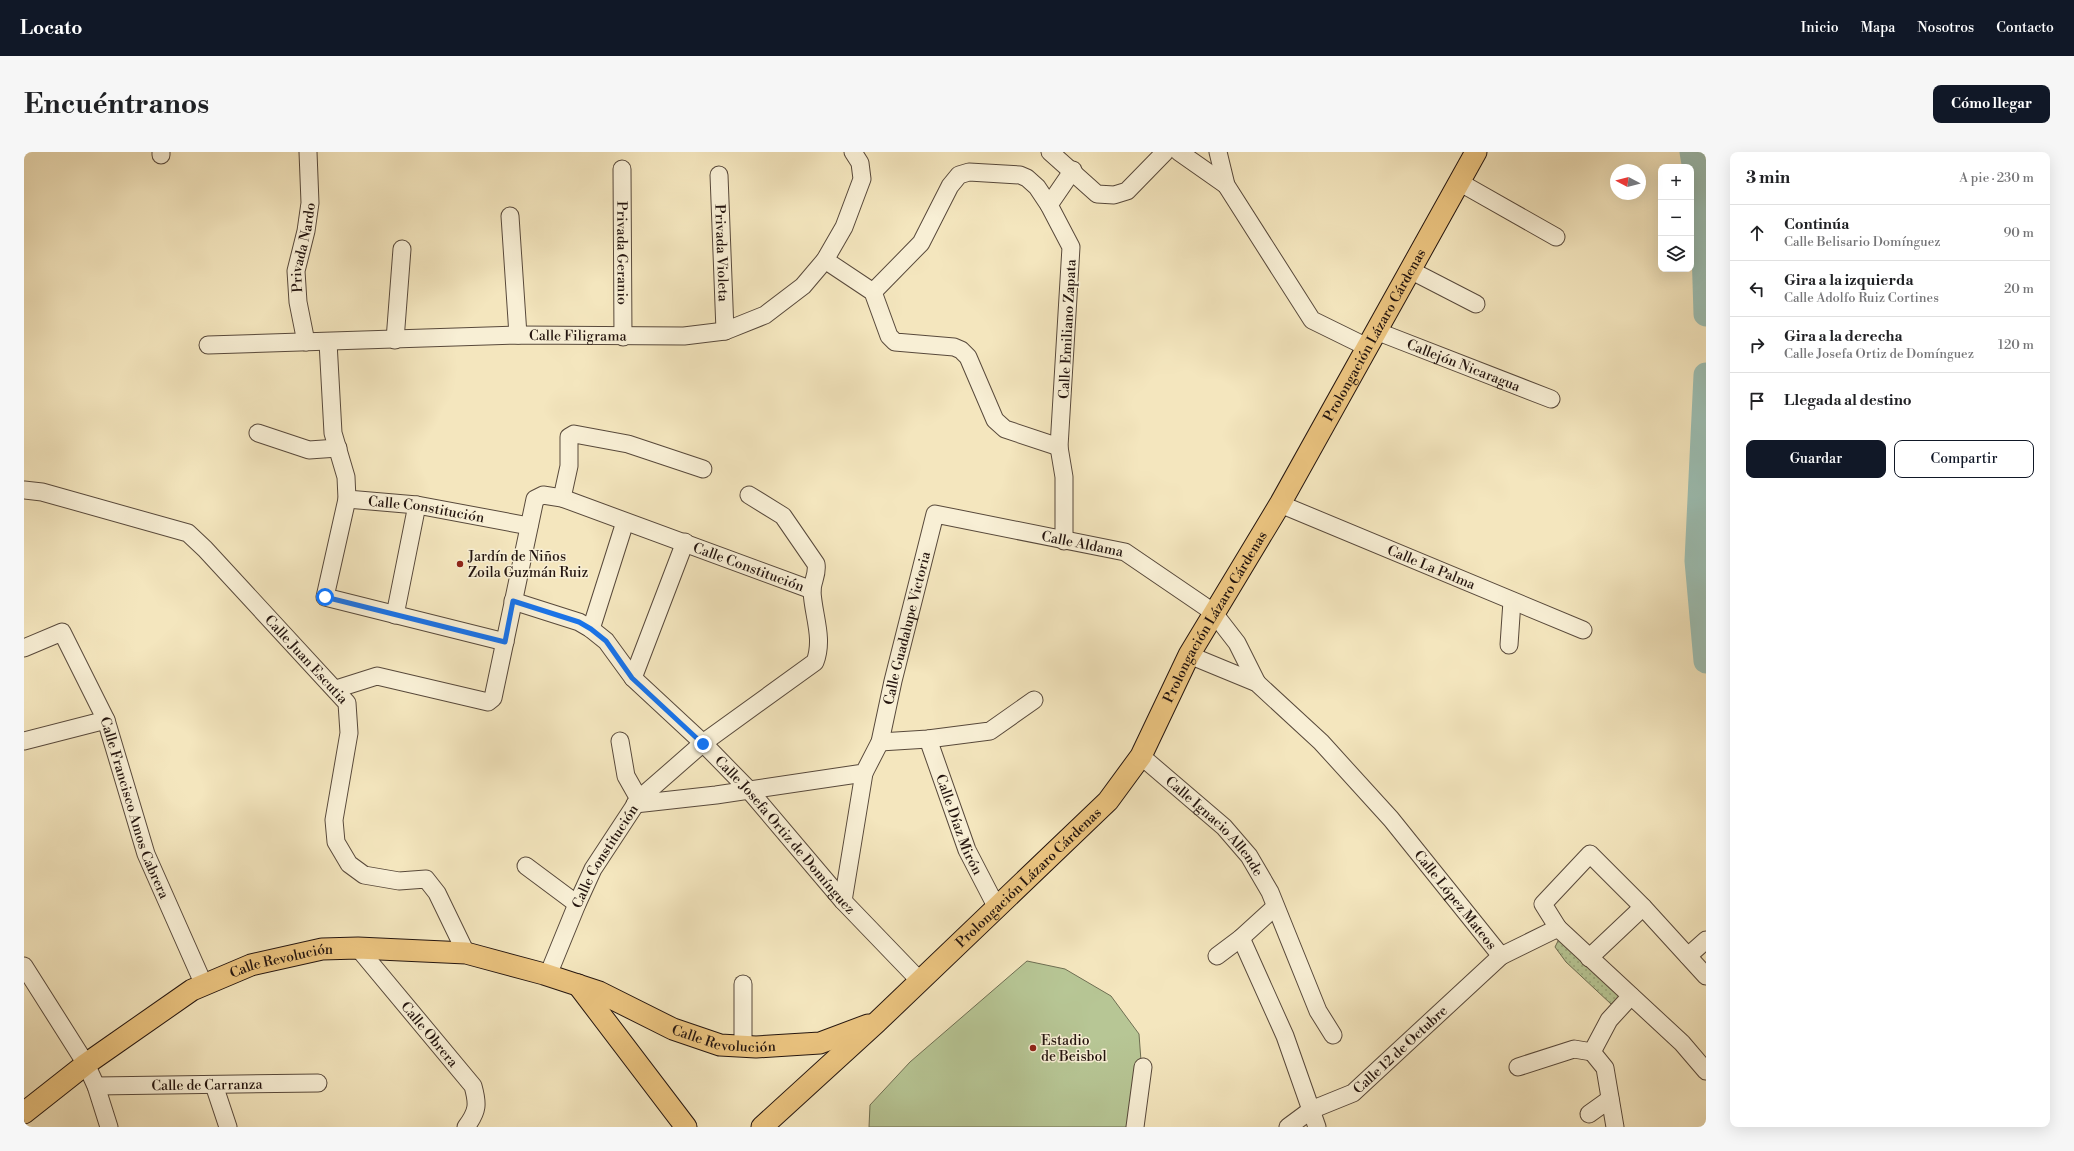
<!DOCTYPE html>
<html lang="es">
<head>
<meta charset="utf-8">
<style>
  :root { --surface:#fff; --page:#f6f6f6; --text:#202124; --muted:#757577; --line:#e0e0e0; --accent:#111827 }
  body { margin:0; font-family:"Libre Bodoni",serif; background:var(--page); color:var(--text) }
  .controls { position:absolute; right:12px; top:12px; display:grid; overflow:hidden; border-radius:8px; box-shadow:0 4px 16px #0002 }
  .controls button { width:36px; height:36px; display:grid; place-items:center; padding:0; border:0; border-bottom:1px solid var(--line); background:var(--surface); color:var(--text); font:20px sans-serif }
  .compass { position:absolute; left:1586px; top:12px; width:36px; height:36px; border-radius:50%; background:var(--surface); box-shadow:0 4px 16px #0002; rotate:277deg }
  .stop { position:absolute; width:12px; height:12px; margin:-9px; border:3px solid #1a73e8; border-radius:50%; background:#fff }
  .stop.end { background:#1a73e8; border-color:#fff; box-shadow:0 1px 4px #0008 }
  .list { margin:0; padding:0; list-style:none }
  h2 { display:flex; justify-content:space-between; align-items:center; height:52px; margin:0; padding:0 16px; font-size:17px }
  h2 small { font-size:13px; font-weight:400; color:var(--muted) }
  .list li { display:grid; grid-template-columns:26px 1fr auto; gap:12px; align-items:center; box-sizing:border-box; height:56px; padding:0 16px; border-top:1px solid var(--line) }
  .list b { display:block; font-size:15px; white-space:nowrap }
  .list p { margin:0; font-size:13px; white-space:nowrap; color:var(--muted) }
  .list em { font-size:13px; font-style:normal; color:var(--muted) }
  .actions { display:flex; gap:8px; padding:12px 16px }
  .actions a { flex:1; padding:9px 0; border:1px solid var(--accent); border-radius:8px; text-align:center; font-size:14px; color:var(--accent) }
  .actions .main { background:var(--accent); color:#fff }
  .icon { flex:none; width:22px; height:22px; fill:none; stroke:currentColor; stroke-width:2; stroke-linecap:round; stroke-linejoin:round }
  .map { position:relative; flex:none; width:1682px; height:975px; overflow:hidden; border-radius:8px }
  header { display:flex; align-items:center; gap:24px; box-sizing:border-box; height:56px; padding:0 20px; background:var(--accent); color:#fff }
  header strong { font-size:19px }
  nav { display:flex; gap:22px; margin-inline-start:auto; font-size:14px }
  .intro { display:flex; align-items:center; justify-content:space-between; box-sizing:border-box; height:96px; padding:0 24px }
  h1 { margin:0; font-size:28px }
  .button { padding:10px 18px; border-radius:8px; background:var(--accent); color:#fff; font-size:14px; font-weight:700 }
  main { display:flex; gap:24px; padding:0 24px }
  aside { flex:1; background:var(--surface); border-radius:8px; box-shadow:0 4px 16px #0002 }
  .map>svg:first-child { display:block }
</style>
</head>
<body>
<header>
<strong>Locato</strong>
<nav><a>Inicio</a><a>Mapa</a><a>Nosotros</a><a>Contacto</a></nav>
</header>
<div class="intro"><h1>Encuéntranos</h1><a class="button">Cómo llegar</a></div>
<main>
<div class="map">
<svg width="1682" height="975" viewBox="0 0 1682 975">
  <defs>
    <pattern id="park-dots" width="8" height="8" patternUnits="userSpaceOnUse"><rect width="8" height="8" fill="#b7c695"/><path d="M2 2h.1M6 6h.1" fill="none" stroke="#9da97f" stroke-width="1.8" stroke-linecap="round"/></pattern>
  </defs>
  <rect width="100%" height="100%" fill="#f4e6be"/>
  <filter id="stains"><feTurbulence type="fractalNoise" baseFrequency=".005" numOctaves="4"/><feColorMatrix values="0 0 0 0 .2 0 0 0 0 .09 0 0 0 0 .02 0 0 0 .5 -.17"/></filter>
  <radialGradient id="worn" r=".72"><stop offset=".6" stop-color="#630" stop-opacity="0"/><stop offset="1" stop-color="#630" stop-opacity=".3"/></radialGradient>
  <path fill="url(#park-dots)" stroke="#6e6e52" d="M1536,785l62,62 -11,5 -45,-42 -11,-15z"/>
  <path fill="#b7c695" stroke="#6e6e52" d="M1003,809l38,8 46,27 28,38 5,67 -10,26h-265l1,-22 40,-43z"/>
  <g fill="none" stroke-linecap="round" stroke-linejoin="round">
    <path stroke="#9cbfb4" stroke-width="25" d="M1668,0l11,65 3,97
      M1682,223l-9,186 9,100"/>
    <g stroke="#58493b" stroke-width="19">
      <g id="minor">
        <path d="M137,0v3"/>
        <path d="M1026,0l47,42 17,1 13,-4 38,-39"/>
        <path d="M1155,0l47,33"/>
        <path d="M1194,0l8,33 86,135 55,27"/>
        <path id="s1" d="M598,17l1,168"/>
        <path id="s2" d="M695,23l6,156"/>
        <path d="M1435,30l97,55"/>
        <path d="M1025,53l24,-35"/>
        <path d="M486,64l8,119"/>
        <path d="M801,108l48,32 16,44 6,6 59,5 7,3 7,7 27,63 10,9 54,18"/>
        <path d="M1386,118l66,34"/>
        <path d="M849,140l48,-49 29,-57 9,-11 10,-3 51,3 7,3 10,9 12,18 22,42 -12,200 5,30v64"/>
        <path id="s3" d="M1352,179l175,68"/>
        <path d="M371,188l7,-91"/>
        <path id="s4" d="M282,190l-8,-40 -2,-31 10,-40 4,-28 -2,-51"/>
        <path d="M304,190l5,91 13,44 1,22 -22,98 180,45"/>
        <path id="s5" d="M184,193l310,-10 166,1 41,-5 40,-16 38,-29 22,-26 19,-33 18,-48 -2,-16 -7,-11"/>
        <path d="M234,281l51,17 29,-2"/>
        <path id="s6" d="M0,338l18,2 146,41 17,16 142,154 2,30 -15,87 2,22 13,22 15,11 35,6 27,-2 11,14 29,60"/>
        <path d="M538,346l7,-32v-29l5,-3 54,10 75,25"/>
        <path id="s7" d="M323,347l70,6 112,21"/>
        <path id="s8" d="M1256,352l303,126"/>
        <path id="s9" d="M489,449l66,21 12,7 15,12 27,37 70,65 45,46 95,112 77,80"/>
        <path d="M371,463l22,-110"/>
        <path d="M567,477l34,-107"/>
        <path d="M1485,493l3,-44"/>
        <path id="s10" d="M0,496l38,-16 44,88 40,134 58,131"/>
        <path id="s11" d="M1165,503l68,28 64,59 70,77 110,137 57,-28 124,115 24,28"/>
        <path d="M609,526l52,-136"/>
        <path id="s12" d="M312,537l41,-13 111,26 5,-4 42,-199 8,-4 19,3 250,92"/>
        <path id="s13" d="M904,587l39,111 30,58"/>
        <path d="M0,589l82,-21"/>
        <path d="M596,589l6,35 13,23"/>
        <path d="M856,590l48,-3 62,-8 44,-31"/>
        <path id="s14" d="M1117,604l83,71 25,29 21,36 48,119 15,24"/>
        <path id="s15" d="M611,652l81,-9 148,-22 16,-31 13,-61 42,-167 190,38 88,60 24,31 20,40"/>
        <path d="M502,714l51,38"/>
        <path d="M819,749l21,-128"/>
        <path d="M1534,776l-15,-24 47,-50 53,53 63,69"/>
        <path d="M1217,786l44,98 32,91"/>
        <path id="s16" d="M334,796l115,138c5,18 5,25 -7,41"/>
        <path d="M1193,804l24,-18 34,-31"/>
        <path d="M1664,804l18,-16"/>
        <path d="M1565,806l54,-51"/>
        <path d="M0,814l62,98 10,22 13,41"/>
        <path id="s17" d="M524,823l29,-71 16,-35 46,-70 64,-56 112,-81c9,-24 -2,-47 -3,-71 0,-9 6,-17 4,-27l-33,-48 -34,-21"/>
        <path d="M719,832v62"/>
        <path d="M1568,900l13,16 10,59"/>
        <path d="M1568,900l17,-32 22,-24"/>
        <path d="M1494,915l56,-18 18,3"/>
        <path d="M190,933l14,42"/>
        <path id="s18" d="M72,934l222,-3"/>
        <path d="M1565,962l21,-15"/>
        <path d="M1111,975l8,-60"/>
        <path id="s19" d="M1264,975l23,-17 42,-17 148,-137"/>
      </g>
    </g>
    <g stroke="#24150f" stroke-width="23">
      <g id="major">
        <path d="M554,833l108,142"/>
        <path id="s20" d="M0,961l62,-49 106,-74 59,-25 71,-16 36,-1 108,5 78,21 55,18 74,37 47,16 36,2 64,-4 48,-18"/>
        <path id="s21" d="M738,975l115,-105 231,-221 33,-45 48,-101 91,-151 196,-352"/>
      </g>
    </g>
    <use href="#minor" stroke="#f8efd5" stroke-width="17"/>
    <use href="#major" stroke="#eac37f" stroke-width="21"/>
  </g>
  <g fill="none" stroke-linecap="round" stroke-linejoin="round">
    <path stroke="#1a73e8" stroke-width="5" d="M301,445l180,45 8,-41 66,21 12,7 15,12 26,37 71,66"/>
  </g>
  <g fill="#8f2418" stroke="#f8efd5" stroke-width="1.5">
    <circle cx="436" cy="412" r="4"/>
    <circle cx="1009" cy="896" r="4"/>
  </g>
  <g text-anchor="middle" stroke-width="3" stroke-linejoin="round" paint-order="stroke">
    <g font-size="14" fill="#24150f" stroke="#f8efd5">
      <text dy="5" stroke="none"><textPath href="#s4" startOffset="96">Privada Nardo</textPath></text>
      <text dy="5" stroke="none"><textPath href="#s1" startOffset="84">Privada Geranio</textPath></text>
      <text dy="5" stroke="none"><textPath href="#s2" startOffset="78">Privada Violeta</textPath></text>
      <text transform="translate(1043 177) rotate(-87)" y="5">Calle Emiliano Zapata</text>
      <text dy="5" stroke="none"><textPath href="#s21" startOffset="1013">Prolongación Lázaro Cárdenas</textPath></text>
      <text dy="5" stroke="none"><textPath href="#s5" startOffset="370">Calle Filigrama</textPath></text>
      <text dy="5" stroke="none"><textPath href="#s3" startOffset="94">Callejón Nicaragua</textPath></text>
      <text dy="5" stroke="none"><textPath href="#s7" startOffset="80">Calle Constitución</textPath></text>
      <text dy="5" stroke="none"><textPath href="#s15" startOffset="651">Calle Aldama</textPath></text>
      <text dy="5" stroke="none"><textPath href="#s12" startOffset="594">Calle Constitución</textPath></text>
      <text dy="5" stroke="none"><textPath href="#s8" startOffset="164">Calle La Palma</textPath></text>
      <text dy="5" stroke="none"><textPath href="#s21" startOffset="689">Prolongación Lázaro Cárdenas</textPath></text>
      <text dy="5" stroke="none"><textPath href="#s15" startOffset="383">Calle Guadalupe Victoria</textPath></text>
      <text dy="5" stroke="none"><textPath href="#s6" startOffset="343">Calle Juan Escutia</textPath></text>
      <text dy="5" stroke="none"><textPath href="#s10" startOffset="232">Calle Francisco Amos Cabrera</textPath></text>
      <text dy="5" stroke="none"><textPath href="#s13" startOffset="91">Calle Díaz Mirón</textPath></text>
      <text dy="5" stroke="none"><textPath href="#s14" startOffset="102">Calle Ignacio Allende</textPath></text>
      <text dy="5" stroke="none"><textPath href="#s9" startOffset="367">Calle Josefa Ortiz de Domínguez</textPath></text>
      <text dy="5" stroke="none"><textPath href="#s17" startOffset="132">Calle Constitución</textPath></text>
      <text dy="5" stroke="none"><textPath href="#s21" startOffset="365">Prolongación Lázaro Cárdenas</textPath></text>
      <text dy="5" stroke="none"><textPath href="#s11" startOffset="368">Calle López Mateos</textPath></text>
      <text dy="5" stroke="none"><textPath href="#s20" startOffset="303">Calle Revolución</textPath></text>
      <text dy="5" stroke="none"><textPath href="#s16" startOffset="112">Calle Obrera</textPath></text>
      <text dy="5" stroke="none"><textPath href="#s20" startOffset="763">Calle Revolución</textPath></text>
      <text dy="5" stroke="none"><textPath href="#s19" startOffset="138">Calle 12 de Octubre</textPath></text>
      <text dy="5" stroke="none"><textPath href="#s18" startOffset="111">Calle de Carranza</textPath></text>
    </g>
    <g font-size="14" fill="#24150f" stroke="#f8efd5" text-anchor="start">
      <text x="444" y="409">Jardín de Niños<tspan x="444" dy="16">Zoila Guzmán Ruiz</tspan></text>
      <text x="1017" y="893">Estadio<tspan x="1017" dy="16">de Beisbol</tspan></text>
    </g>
  </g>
  <rect width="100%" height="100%" filter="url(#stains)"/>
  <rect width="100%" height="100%" fill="url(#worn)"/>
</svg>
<div class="controls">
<button>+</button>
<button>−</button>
<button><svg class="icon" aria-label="layers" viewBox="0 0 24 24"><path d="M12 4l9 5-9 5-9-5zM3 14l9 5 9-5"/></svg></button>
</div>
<svg class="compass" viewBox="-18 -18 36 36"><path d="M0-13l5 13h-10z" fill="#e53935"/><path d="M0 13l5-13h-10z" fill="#757577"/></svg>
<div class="stop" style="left:301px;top:445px"></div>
<div class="stop end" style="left:679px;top:592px"></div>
</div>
<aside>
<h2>3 min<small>A pie · 230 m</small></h2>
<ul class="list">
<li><svg class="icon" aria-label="ahead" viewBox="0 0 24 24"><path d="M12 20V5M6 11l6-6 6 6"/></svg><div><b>Continúa</b><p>Calle Belisario Domínguez</p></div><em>90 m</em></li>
<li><svg class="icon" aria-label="left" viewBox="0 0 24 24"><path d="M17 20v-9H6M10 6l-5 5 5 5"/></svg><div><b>Gira a la izquierda</b><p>Calle Adolfo Ruiz Cortines</p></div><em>20 m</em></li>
<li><svg class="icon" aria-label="right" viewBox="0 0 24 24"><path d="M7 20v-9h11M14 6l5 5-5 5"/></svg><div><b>Gira a la derecha</b><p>Calle Josefa Ortiz de Domínguez</p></div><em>120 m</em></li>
<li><svg class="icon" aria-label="arrive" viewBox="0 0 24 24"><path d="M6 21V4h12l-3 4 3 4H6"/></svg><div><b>Llegada al destino</b></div></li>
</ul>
<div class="actions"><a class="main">Guardar</a><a>Compartir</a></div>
</aside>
</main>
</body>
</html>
